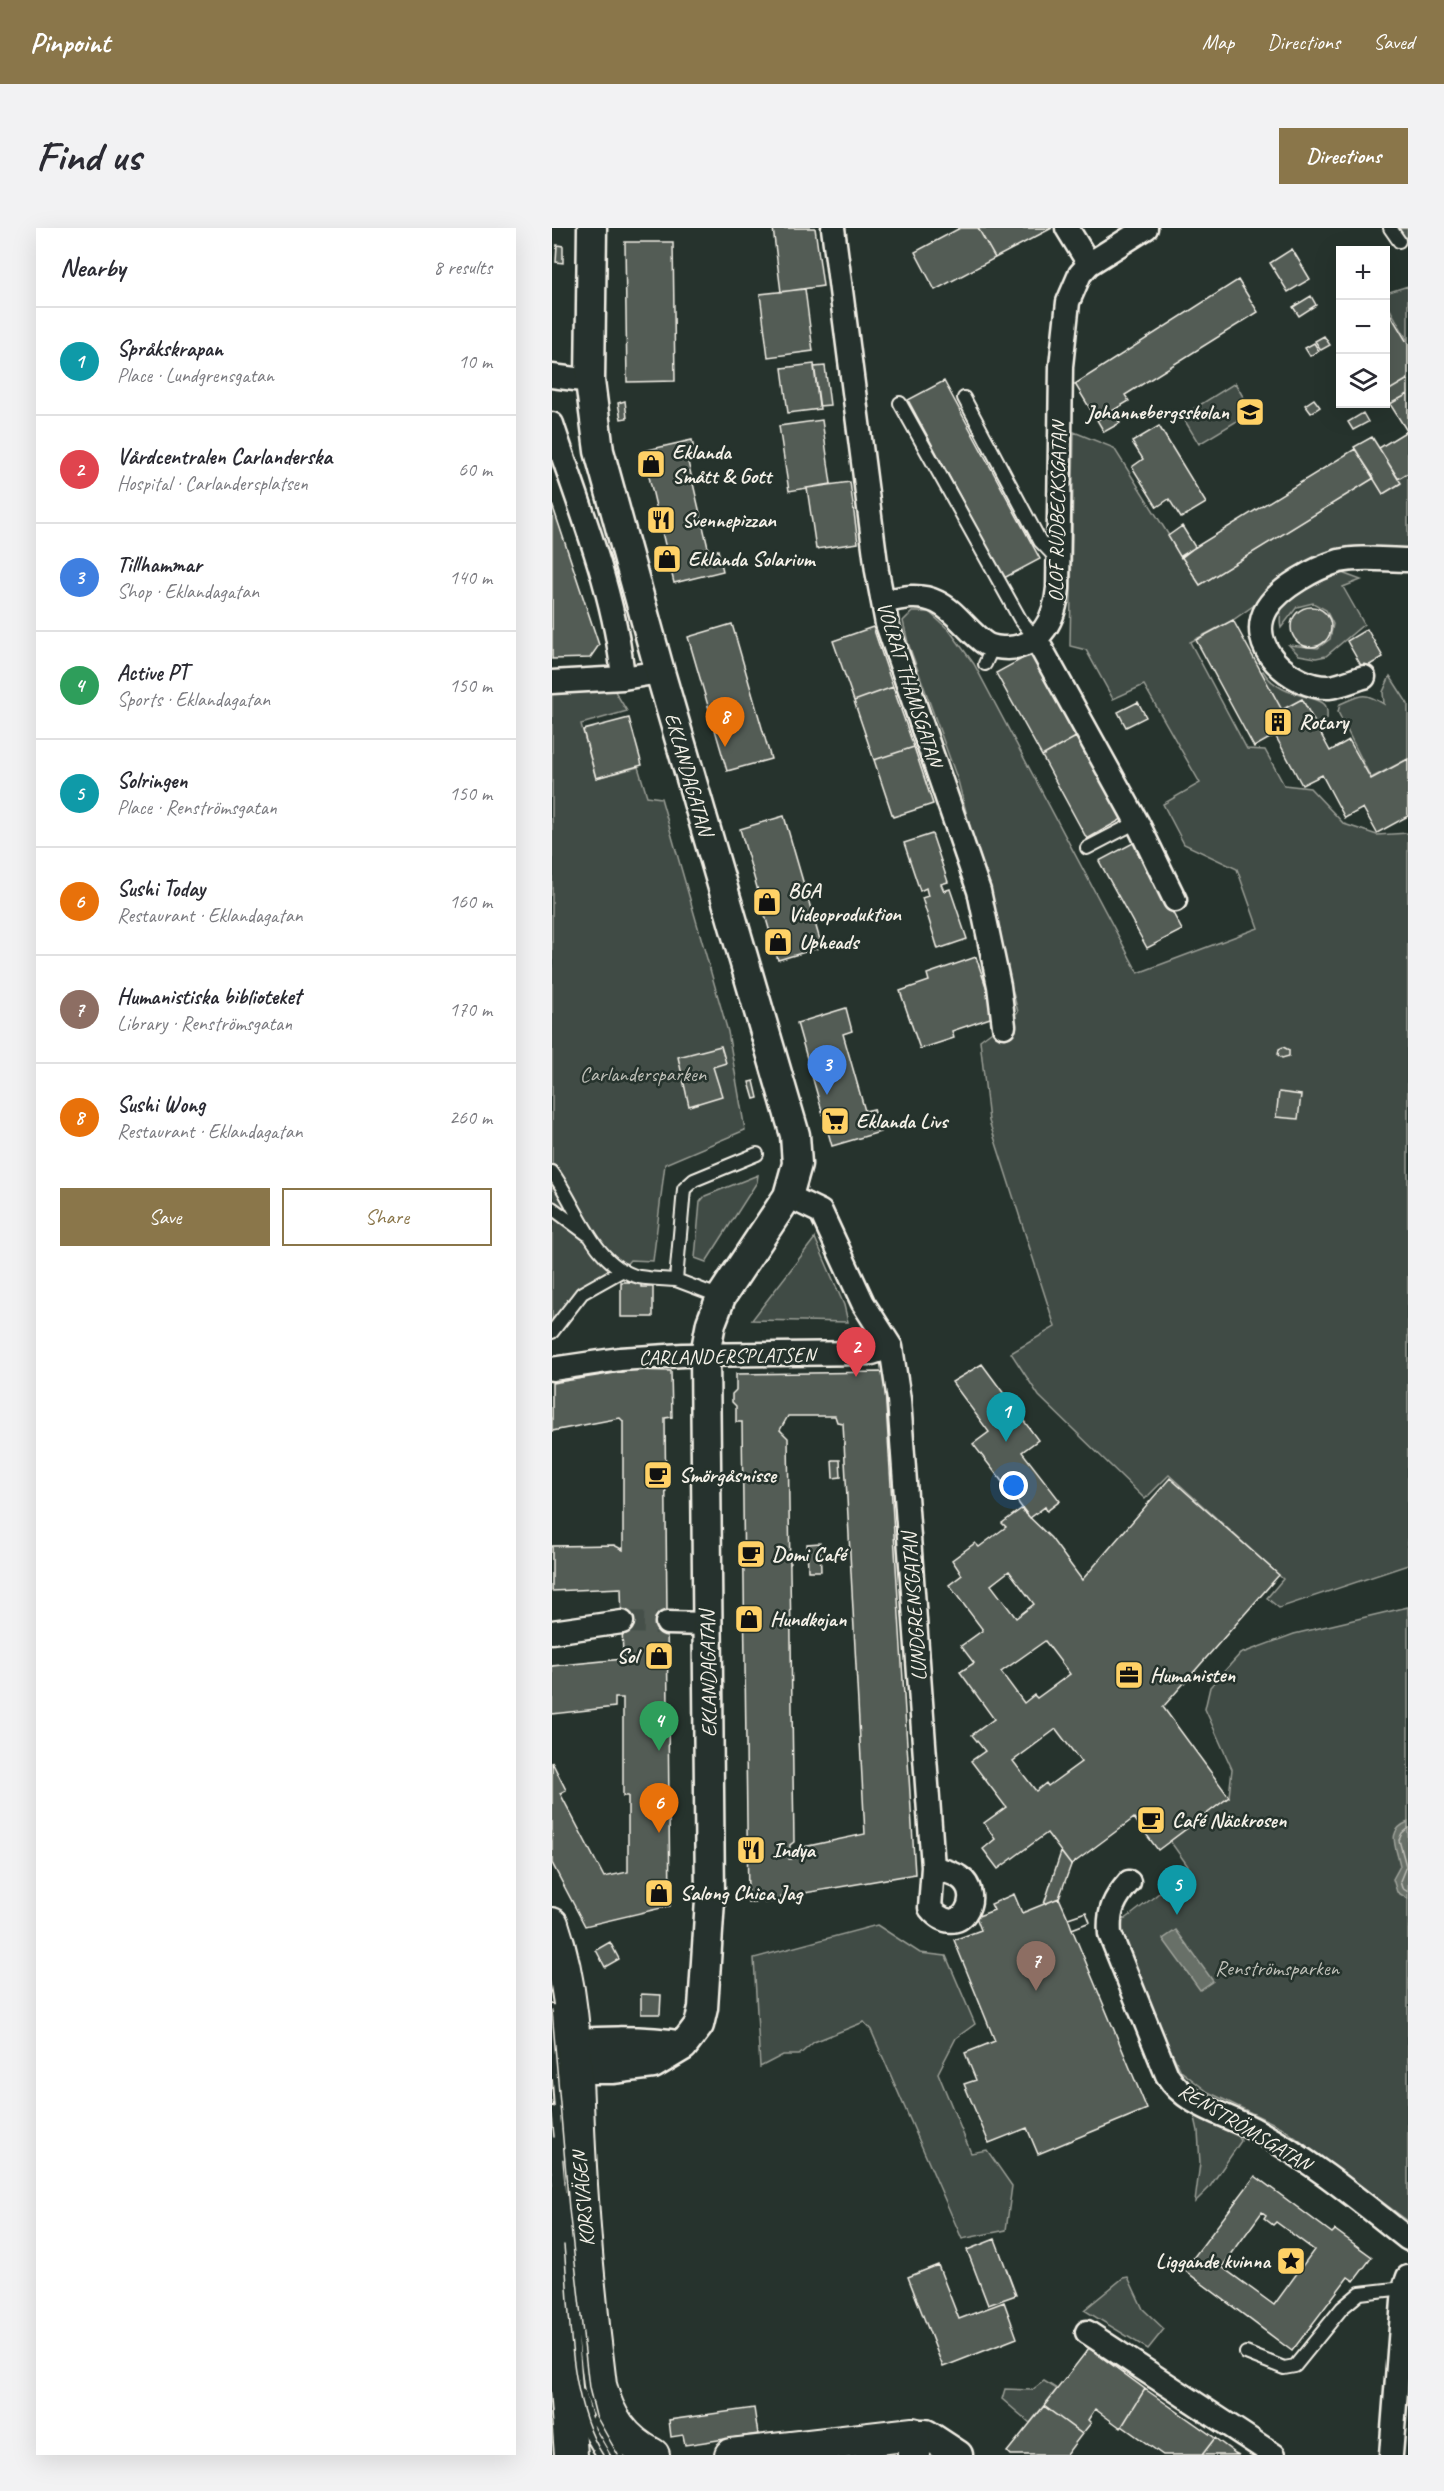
<!DOCTYPE html>
<html lang="en">
<head>
<meta charset="utf-8">
<style>
  :root { --surface:#fff; --page:#f2f2f3; --text:#2b2b33; --muted:#7c7c81; --line:#e1e1e2; --accent:#8a764a }
  body { margin:0; font-family:Caveat,sans-serif; background:var(--page); color:var(--text) }
  .controls { position:absolute; right:18px; top:18px; display:grid; overflow:hidden; border-radius:0px; box-shadow:0 6px 24px #0002 }
  .controls button { width:54px; height:54px; display:grid; place-items:center; padding:0; border:0; border-bottom:2px solid var(--line); background:var(--surface); color:var(--text); font:30px sans-serif }
  .you { position:absolute; left:462px; top:1258px; width:21px; height:21px; margin:-15px; border:4px solid #fff; border-radius:50%; background:#1a73e8; box-shadow:0 0 0 9px #1a73e833 }
  .badge { display:grid; place-items:center; width:39px; height:39px; border-radius:50%; background:var(--accent); color:#fff; font-size:20px; font-weight:700 }
  .pin { position:absolute; translate:-50% -50px; filter:drop-shadow(0 2px 3px #0008) }
  .pin::after { content:''; position:absolute; top:32px; width:21px; height:18px; background:inherit; clip-path:polygon(0 0,100% 0,50% 100%) }
  .list { margin:0; padding:0; list-style:none }
  h2 { display:flex; justify-content:space-between; align-items:center; height:78px; margin:0; padding:0 24px; font-size:26px }
  h2 small { font-size:20px; font-weight:400; color:var(--muted) }
  .list li { display:grid; grid-template-columns:39px 1fr auto; gap:18px; align-items:center; box-sizing:border-box; height:108px; padding:0 24px; border-top:2px solid var(--line) }
  .list b { display:block; font-size:22px; white-space:nowrap }
  .list p { margin:0; font-size:20px; white-space:nowrap; color:var(--muted) }
  .list em { font-size:20px; font-style:normal; color:var(--muted) }
  .actions { display:flex; gap:12px; padding:18px 24px }
  .actions a { flex:1; padding:14px 0; border:2px solid var(--accent); border-radius:0px; text-align:center; font-size:21px; color:var(--accent) }
  .actions .main { background:var(--accent); color:#fff }
  .icon { flex:none; width:33px; height:33px; fill:none; stroke:currentColor; stroke-width:2; stroke-linecap:round; stroke-linejoin:round }
  .map { position:relative; flex:none; width:856px; height:2227px; overflow:hidden; border-radius:0px }
  header { display:flex; align-items:center; gap:36px; box-sizing:border-box; height:84px; padding:0 30px; background:var(--accent); color:#fff }
  header strong { font-size:28px }
  nav { display:flex; gap:33px; margin-inline-start:auto; font-size:21px }
  .intro { display:flex; align-items:center; justify-content:space-between; box-sizing:border-box; height:144px; padding:0 36px }
  h1 { margin:0; font-size:42px }
  .button { padding:15px 27px; border-radius:0px; background:var(--accent); color:#fff; font-size:21px; font-weight:700 }
  main { display:flex; gap:36px; padding:0 36px }
  aside { flex:1; background:var(--surface); border-radius:0px; box-shadow:0 6px 24px #0002 }
  .map>svg:first-child { display:block }
</style>
</head>
<body>
<header>
<strong>Pinpoint</strong>
<nav><a>Map</a><a>Directions</a><a>Saved</a></nav>
</header>
<div class="intro"><h1>Find us</h1><a class="button">Directions</a></div>
<main>
<aside>
<h2>Nearby<small>8 results</small></h2>
<ul class="list">
<li><span class="badge" style="background:#0f9aa8">1</span><div><b>Språkskrapan</b><p>Place · Lundgrensgatan</p></div><em>10 m</em></li>
<li><span class="badge" style="background:#e0444e">2</span><div><b>Vårdcentralen Carlanderska</b><p>Hospital · Carlandersplatsen</p></div><em>60 m</em></li>
<li><span class="badge" style="background:#3f7fe0">3</span><div><b>Tillhammar</b><p>Shop · Eklandagatan</p></div><em>140 m</em></li>
<li><span class="badge" style="background:#2e9e5b">4</span><div><b>Active PT</b><p>Sports · Eklandagatan</p></div><em>150 m</em></li>
<li><span class="badge" style="background:#0f9aa8">5</span><div><b>Solringen</b><p>Place · Renströmsgatan</p></div><em>150 m</em></li>
<li><span class="badge" style="background:#e8710a">6</span><div><b>Sushi Today</b><p>Restaurant · Eklandagatan</p></div><em>160 m</em></li>
<li><span class="badge" style="background:#8d6e63">7</span><div><b>Humanistiska biblioteket</b><p>Library · Renströmsgatan</p></div><em>170 m</em></li>
<li><span class="badge" style="background:#e8710a">8</span><div><b>Sushi Wong</b><p>Restaurant · Eklandagatan</p></div><em>260 m</em></li>
</ul>
<div class="actions"><a class="main">Save</a><a>Share</a></div>
</aside>
<div class="map">
<svg width="856" height="2227" viewBox="0 0 856 2227">
  <rect width="100%" height="100%" fill="#26332d"/>
  <filter id="ink" filterUnits="userSpaceOnUse"><feTurbulence type="fractalNoise" baseFrequency=".0167" numOctaves="2"/><feDisplacementMap in="SourceGraphic" scale="12" xChannelSelector="R" yChannelSelector="G"/><feConvolveMatrix kernelMatrix="1 2 1 2 8 2 1 2 1" color-interpolation-filters="sRGB"/></filter>
  <g filter="url(#ink)">
    <path fill="#414b45" stroke="#9a9e96" stroke-width="1.5" d="M856,58v55l-22,-39v-9z
      M683,155l17,29 -53,32 -17,-28z
      M522,204l40,16 86,137 174,-107 9,16 17,-10 -2,-5 10,-6v81l-87,4 -23,9 -28,27 -37,26 -43,22 57,107 18,1 19,35 26,3 34,36 33,11 31,-2v732l-129,43 -12,-10 16,-19 -114,-104 -24,24 -106,-103 -28,-43 44,-26 -66,-206 -9,-81 38,-28 -60,-231 -50,-138 -5,-22 9,-9h17l20,18 25,34 164,309 120,-45 -21,-59 -53,-25 -21,-40 37,-21 -56,-98 -31,14 -27,-49 -16,-4z
      M787,344l22,8 -18,7 21,37 -38,32 -10,2 -17,-3 -10,-10 29,3 12,-9 3,-15 -7,-14 -13,-7 -16,4 -16,21c-7,-38 29,-45 58,-56z
      M711,443c17,28 54,23 62,34 3,4 2,10 2,14l-10,7 -15,-27 -21,11 -20,-38z
      M838,448l18,28v55l-37,19 -33,-66 2,-8c21,-9 23,-13 44,0l-1,-12z
      M61,460l14,23 -46,13 15,54 42,-11 9,29 14,2 67,234 17,98 -80,34 -12,97 -23,-1 -7,8 -41,25 -30,39v-643z
      M206,947l-1,7 -51,80 -11,-4 5,-56 5,-6z
      M263,1010l29,67 4,17 -96,-2z
      M856,1379v614l-127,-94 -73,-35 -27,-21 -27,-54 -34,-81 -1,-12 71,-55 -20,-28 59,-45 3,-27 -27,-60 5,-22 30,-33 54,-20z
      M325,1697l43,28 26,3 29,68 -19,14 -18,35 33,80 16,-3 25,36 -6,44 -44,9 -91,-209 -7,-8 -50,20 -15,13h-16l-23,12 -6,-109z
      M642,1885l42,19 5,9 -32,47 -14,14 5,-39 -2,-32z
      M576,2049l15,32 21,20 -16,20 -64,-39 39,-32z
      M492,2153l13,8 -27,34 -28,-24 3,-10 27,1z"/>
    <path fill="#676f68" stroke="#9fa39b" stroke-width="1.5" d="M856,1594v77l-11,-7 -4,-13 7,-13c-3,-18 -15,-35 8,-44z
      M624,1702l37,51 -13,9 -37,-51z"/>
    <g fill="none" stroke-linecap="round" stroke-linejoin="round">
      <path stroke="#bcbdb5" stroke-width="1.5" d="M856,1600l-6,5 -3,7 7,26 -6,15 2,7 6,4"/>
    </g>
    <path fill="#525c55" stroke="#f4f1e8" stroke-width="1.5" fill-rule="evenodd" d="M221,0h42l8,58 -42,6z
      M408,0h18l17,30 -60,32 -20,-38z
      M426,0h74l-57,30z
      M845,0h11v10l-4,2z
      M73,14h48l2,139 -48,1z
      M5,17l6,1v17l-7,-1z
      M740,21l18,30 -22,13 -18,-29z
      M686,52l20,32 -133,83 4,6 -32,19 -22,-36z
      M253,61l8,62 -45,6 -8,-63z
      M759,68l5,9 -17,11 -6,-9z
      M834,79l22,37v35l-22,13z
      M772,108l6,9 -9,5 -6,-9z
      M762,115l5,8 -9,5 -5,-8z
      M262,136l6,45 -32,4 -6,-45z
      M273,138l5,39 -11,1 -5,-39z
      M856,151v15l-18,10 -4,-12z
      M392,153l96,178 -36,19 -96,-178z
      M856,166v79l-10,6 -19,-31 28,-17 -17,-27z
      M762,171l6,8 -9,6 -6,-8z
      M73,173l2,17 -6,1 -3,-16z
      M560,183l8,12 -16,9 -7,-12z
      M811,185l5,9 -15,8 -5,-8z
      M270,192l9,64 -42,7 -10,-65z
      M607,198l47,77 -25,15 -12,-19 -12,8 -25,-40 11,-8 -11,-17z
      M820,209l29,46 -18,11 -29,-47z
      M140,212l4,20 -8,2 21,90 9,-2 5,21 -49,12 -31,-132z
      M803,221l19,29 -174,107 -19,-29z
      M298,254l8,61 -42,6 -9,-61z
      M0,276l47,141 -9,13 -38,1z
      M630,298l13,21 -14,11 -13,-22z
      M739 399a20 20 0 1 1 40 0a20 20 0 1 1-40 0Z
      M681,392l49,90 20,-11 28,52 19,-11 22,39 37,-20v57l-31,17 -14,-25 -18,10 -23,-43 -20,10 -27,-50 -21,12 -58,-107z
      M180,396l39,135 -44,12 -39,-134z
      M321,399l20,60 -39,14 -21,-60z
      M815,401l16,28 -20,12 -16,-28z
      M479,426l45,83 -34,19 -46,-83z
      M341,459l21,60 -40,13 -20,-59z
      M586,474l8,15 -20,10 -8,-15z
      M77,490l13,47 -46,13 -13,-48z
      M524,509l46,82 -35,20 -45,-83z
      M362,519l19,57 -40,13 -19,-57z
      M232,588l38,131 -44,13 -38,-131z
      M380,606l16,48 -7,2 3,7 6,-2 17,50 -29,10 -16,-51 6,-2 -2,-8 -6,3 -16,-48z
      M583,614l47,88 -35,18 -48,-87z
      M424,729l20,59 -44,15 2,7 -34,11 -20,-58 29,-10 -2,-7z
      M294,780l6,23 -9,3 22,77 9,-2 6,23 -48,14 -35,-123z
      M169,818l5,17 -13,4 9,29 -33,10 -11,-49z
      M731,819l6,3v6l-7,2 -4,-3 1,-6z
      M202,853l4,17 -4,1 -5,-17z
      M727,864l22,3 -3,24 -22,-2z
      M69,1054h20v5h12v30h-32z
      M430,1136l56,76 -16,12 38,49 -13,10 -2,-4 -15,11 -57,-74 16,-12 -37,-50z
      M82,1142l37,1 1,46 -7,1 5,488 -85,20 -33,-63v-101l14,28 -6,3 44,84 24,-5v-76h-5v-98h-8v9l-63,7v-48l71,-7 -2,-71 -69,3v-45l62,-1 9,5v-129l-3,-3 -68,13v-48z
      M332,1144l31,502 -134,23 1,3 -17,3 -1,-3 -16,3 -6,-481h-6v-16l-4,-4v-8l4,-4v-16zM236,1188h47l2,6 6,1 22,411 -66,14 -1,4 -5,1 -1,6h-3l1,-14 4,-3 -6,-404 -8,-8z
      M280,1232h8l1,17 -8,1z
      M618,1250l109,97 -116,132 66,90 -71,53 -24,-32 -63,47 -24,-32 -49,36 -15,-20 12,-10 -11,-16 22,-16 -35,-46 14,-10 -13,-16 22,-16 -34,-47 14,-9 -13,-17 22,-16 -34,-45 13,-10 -10,-15 23,-17 4,4 8,-6 19,-14 -4,-4 19,-14 30,29 31,42zM457,1343l25,33 -18,14 -25,-33zM493,1413l25,33 -33,24 -3,-3 -10,8 -23,-31zM504,1501l25,33 -33,24 -2,-3 -10,8 -23,-30z
      M268,1315l1,28h-13l-1,-27z
      M509,1624l10,13 -12,33 -15,6z
      M462,1666l8,19 37,-15 9,20 18,-6 4,10 -18,7 75,180 -109,45 -11,-26 -38,15 -25,-59 12,-4 -11,-27 30,-12 -41,-101 27,-10 -5,-13 18,-7 -3,-6z
      M534,1684l4,10 -18,7 -4,-11z
      M58,1714l9,17 -14,8 -9,-17z
      M89,1766l20,1 -1,19h-19z
      M703,1948l77,57 3,-3 37,27 -18,24 -6,-4 -56,74 -108,-81zM710,1984l4,3 -2,3 9,7 3,-3 38,28 -40,55 -52,-38z
      M443,2011l21,56 -28,10 -21,-55z
      M386,2037l21,54 45,-17 13,36 -74,29 -35,-90z
      M537,2120l56,41 -24,39 -26,-19 -7,11 3,3 -9,11 -38,-28z
      M593,2161l70,49 -13,17h-39l-41,-29z
      M492,2178l38,28 -16,21h-56l-3,-3z
      M202,2180l4,26 -73,11 -2,-10 -12,2 -2,-17z
      M663,2210l20,15 4,2h-37z"/>
    <g fill="none" stroke-linecap="round" stroke-linejoin="round">
      <path stroke="#455049" stroke-width="22" stroke-dasharray="22 11" stroke-linecap="butt" d="M70,1394l45,1"/>
      <g stroke="#f4f1e8" stroke-width="16">
        <path id="service" d="M838,0l9,13
          M412,170l76,143 18,19
          M348,175l120,216 16,20
          M433,436l8,-18
          M535,620l50,-26
          M0,944c25,33 41,94 87,105 12,2 25,2 37,3
          M0,980l35,26
          M169,1069l-45,-17 8,-91 10,-9 63,-26
          M0,1104l30,-39 41,-23
          M0,1783l5,37
          M6,1838l6,87
          M0,1885l8,89
          M694,2125l38,15 11,-2 47,-58 18,-15 44,-5
          M28,2167l9,36 14,24
          M46,2192l20,35"/>
      </g>
      <g stroke="#f4f1e8" stroke-width="27">
        <path id="minor" d="M281,0l44,343 10,53 92,267 20,95 5,40
          M515,0l22,36
          M0,148l38,5
          M0,196c27,83 63,167 71,254
          M331,374c17,-4 36,-9 54,0 19,9 31,30 49,42 6,3 15,4 22,4 35,-2 47,-30 50,-60l3,-222 7,-64 12,-28 9,-10 57,-36
          M484,411l101,183 38,78
          M812,449c-11,3 -24,9 -35,10 -37,1 -85,-41 -62,-79 13,-21 49,-40 72,-47 22,-5 47,-1 69,-1
          M0,454l71,-4 37,-6
          M339,1119l8,53 34,467c8,3 19,5 26,10 27,17 0,67 -29,31l3,-41
          M0,1141l68,-10 63,-4 189,-2 19,-6 -28,-44 -42,-91 -33,-16
          M115,1395l40,1
          M0,1404l70,-10
          M577,1654c-15,17 -21,29 -19,52l57,141c19,32 60,39 92,57 53,29 101,69 149,107
          M535,2104l187,123
          M839,2227l13,-167 4,-11"/>
      </g>
      <g stroke="#f4f1e8" stroke-width="33">
        <path id="tertiary" d="M0,1820c33,-9 97,-8 131,-2
          M0,1837l28,4h32l41,-5 30,-18 16,-21 4,-17 7,-108 -5,-546 6,-31 10,-26 67,-101 9,-32 -2,-29 -135,-463 -61,-221 -9,-70 2,-153
          M361,2206h13l32,21"/>
      </g>
      <g stroke="#f4f1e8" stroke-width="36">
        <path id="secondary" d="M0,1696c25,73 23,149 27,225 4,79 11,158 21,236 8,32 24,55 53,70
          M0,1974l19,253
          M179,2227l182,-21 1,21"/>
      </g>
      <use href="#service" stroke="#26332d" stroke-width="12"/>
      <use href="#minor" stroke="#26332d" stroke-width="22"/>
      <use href="#tertiary" stroke="#26332d" stroke-width="28"/>
      <use href="#secondary" stroke="#26332d" stroke-width="32"/>
      <path stroke="#f4f1e8" stroke-width="1.5" d="M0,1783l17,198 20,179 7,28 22,39
        M0,1887l2,22
        M12,2017c6,64 4,156 39,210"/>
    </g>
  </g>
  <defs>
    <g id="school-square" transform="scale(1.5)"><rect x="-9" y="-9" width="18" height="18" rx="4" fill="#ffd166" stroke="#26332d"/><path d="M0-5L7-2L0 1L-7-2ZM-4 1L0 2.5L4 1V4Q0 6-4 4Z" fill="#111"/></g>
    <g id="shop-square" transform="scale(1.5)"><rect x="-9" y="-9" width="18" height="18" rx="4" fill="#ffd166" stroke="#26332d"/><path d="M-5-2.5h2.3a2.7 3.5 0 0 1 5.4 0H5L5.5 6h-11ZM-1.5-2.5h3a1.5 2.3 0 0 0-3 0Z" fill="#111"/></g>
    <g id="restaurant-square" transform="scale(1.5)"><rect x="-9" y="-9" width="18" height="18" rx="4" fill="#ffd166" stroke="#26332d"/><path d="M-5-6h1v4h1v-4h1v4h1v-4h1v5L-1.5 .5V6h-2V.5L-5-1ZM5-6V6H3V1.5H1.5Q1.5-4 5-6Z" fill="#111"/></g>
    <g id="building-square" transform="scale(1.5)"><rect x="-9" y="-9" width="18" height="18" rx="4" fill="#ffd166" stroke="#26332d"/><path d="M-4-6H4V6H1V3H-1V6H-4ZM-2.5-4.3h1.7v1.8h-1.7ZM.8-4.3h1.7v1.8H.8ZM-2.5-1h1.7V.8h-1.7ZM.8-1h1.7V.8H.8Z" fill="#111"/></g>
    <g id="supermarket-square" transform="scale(1.5)"><rect x="-9" y="-9" width="18" height="18" rx="4" fill="#ffd166" stroke="#26332d"/><path d="M-6-5.5h2.5l.6 2H6L4.5 2H-2.5L-4.4-4H-6ZM-1.5 3.2a1.3 1.3 0 1 0 .1 0ZM3 3.2a1.3 1.3 0 1 0 .1 0Z" fill="#111"/></g>
    <g id="cafe-square" transform="scale(1.5)"><rect x="-9" y="-9" width="18" height="18" rx="4" fill="#ffd166" stroke="#26332d"/><path d="M-5.5-4.5H6V0H3Q3 3.5 0 3.5H-2.5Q-5.5 3.5-5.5 0ZM3-3.2v2h1.7v-2ZM-6 4.5H4V6H-6Z" fill="#111"/></g>
    <g id="office-square" transform="scale(1.5)"><rect x="-9" y="-9" width="18" height="18" rx="4" fill="#ffd166" stroke="#26332d"/><path d="M-6-3h4V-5.5h4V-3h4V5H-6ZM-1-4.5V-3h2v-1.5ZM-6 0V1H6V0Z" fill="#111"/></g>
    <g id="sight-square" transform="scale(1.5)"><rect x="-9" y="-9" width="18" height="18" rx="4" fill="#ffd166" stroke="#26332d"/><path d="M0-6L1.8-2.2L6-1.7L2.9 1.2L3.7 5.4L0 3.3L-3.7 5.4L-2.9 1.2L-6-1.7L-1.8-2.2Z" fill="#111"/></g>
  </defs>
  <g fill-rule="evenodd">
    <use href="#school-square" x="698" y="184"/>
    <use href="#shop-square" x="99" y="236"/>
    <use href="#restaurant-square" x="109" y="292"/>
    <use href="#shop-square" x="115" y="331"/>
    <use href="#building-square" x="726" y="494"/>
    <use href="#shop-square" x="215" y="674"/>
    <use href="#shop-square" x="226" y="714"/>
    <use href="#supermarket-square" x="283" y="893"/>
    <use href="#cafe-square" x="106" y="1247"/>
    <use href="#cafe-square" x="199" y="1326"/>
    <use href="#shop-square" x="197" y="1391"/>
    <use href="#shop-square" x="107" y="1428"/>
    <use href="#office-square" x="577" y="1447"/>
    <use href="#cafe-square" x="599" y="1592"/>
    <use href="#restaurant-square" x="199" y="1622"/>
    <use href="#shop-square" x="107" y="1665"/>
    <use href="#sight-square" x="739" y="2033"/>
  </g>
  <g text-anchor="middle" stroke-width="5" stroke-linejoin="round" paint-order="stroke">
    <g font-size="21" font-weight="bold" fill="#f4f1e8" stroke="#26332d" text-anchor="start">
      <text x="677" y="191" text-anchor="end">Johannebergsskolan</text>
      <text x="120" y="231">Eklanda<tspan x="120" dy="24">Smått &amp; Gott</tspan></text>
      <text x="130" y="299">Svennepizzan</text>
      <text x="136" y="338">Eklanda Solarium</text>
      <text x="747" y="501">Rotary</text>
      <text x="236" y="669">BGA<tspan x="236" dy="24">Videoproduktion</tspan></text>
      <text x="247" y="721">Upheads</text>
      <text x="304" y="900">Eklanda Livs</text>
      <text x="127" y="1254">Smörgåsnisse</text>
      <text x="220" y="1333">Domi Café</text>
      <text x="218" y="1398">Hundkojan</text>
      <text x="86" y="1435" text-anchor="end">Sol</text>
      <text x="598" y="1454">Humanisten</text>
      <text x="620" y="1599">Café Näckrosen</text>
      <text x="220" y="1629">Indya</text>
      <text x="128" y="1672">Salong Chica Jag</text>
      <text x="718" y="2040" text-anchor="end">Liggande kvinna</text>
    </g>
    <g font-size="21" fill="#f4f1e8" stroke="#26332d">
      <text transform="translate(505 284) rotate(-89)" y="7">OLOF RUDBECKSGATAN</text>
      <text transform="translate(358 456) rotate(72)" y="7">VOLRAT THAMSGATAN</text>
      <text transform="translate(137 546) rotate(74)" y="7">EKLANDAGATAN</text>
      <text transform="translate(175 1128) rotate(-1)" y="7">CARLANDERSPLATSEN</text>
      <text transform="translate(362 1379) rotate(-94)" y="7">LUNDGRENSGATAN</text>
      <text transform="translate(156 1446) rotate(-91)" y="7">EKLANDAGATAN</text>
      <text transform="translate(693 1899) rotate(31)" y="7">RENSTRÖMSGATAN</text>
      <text transform="translate(31 1971) rotate(-95)" y="7">KORSVÄGEN</text>
    </g>
    <g font-size="21" fill="#bebfb7" stroke="#26332d">
      <text x="91" y="853">Carlandersparken</text>
      <text x="725" y="1747">Renströmsparken</text>
    </g>
  </g>
</svg>
<div class="controls">
<button>+</button>
<button>−</button>
<button><svg class="icon" aria-label="layers" viewBox="0 0 24 24"><path d="M12 4l9 5-9 5-9-5zM3 14l9 5 9-5"/></svg></button>
</div>
<div class="you"></div>
<div class="pin badge" style="left:454px;top:1214px;background:#0f9aa8">1</div>
<div class="pin badge" style="left:304px;top:1149px;background:#e0444e">2</div>
<div class="pin badge" style="left:275px;top:867px;background:#3f7fe0">3</div>
<div class="pin badge" style="left:107px;top:1523px;background:#2e9e5b">4</div>
<div class="pin badge" style="left:625px;top:1687px;background:#0f9aa8">5</div>
<div class="pin badge" style="left:107px;top:1605px;background:#e8710a">6</div>
<div class="pin badge" style="left:484px;top:1763px;background:#8d6e63">7</div>
<div class="pin badge" style="left:173px;top:519px;background:#e8710a">8</div>
</div>
</main>
</body>
</html>
